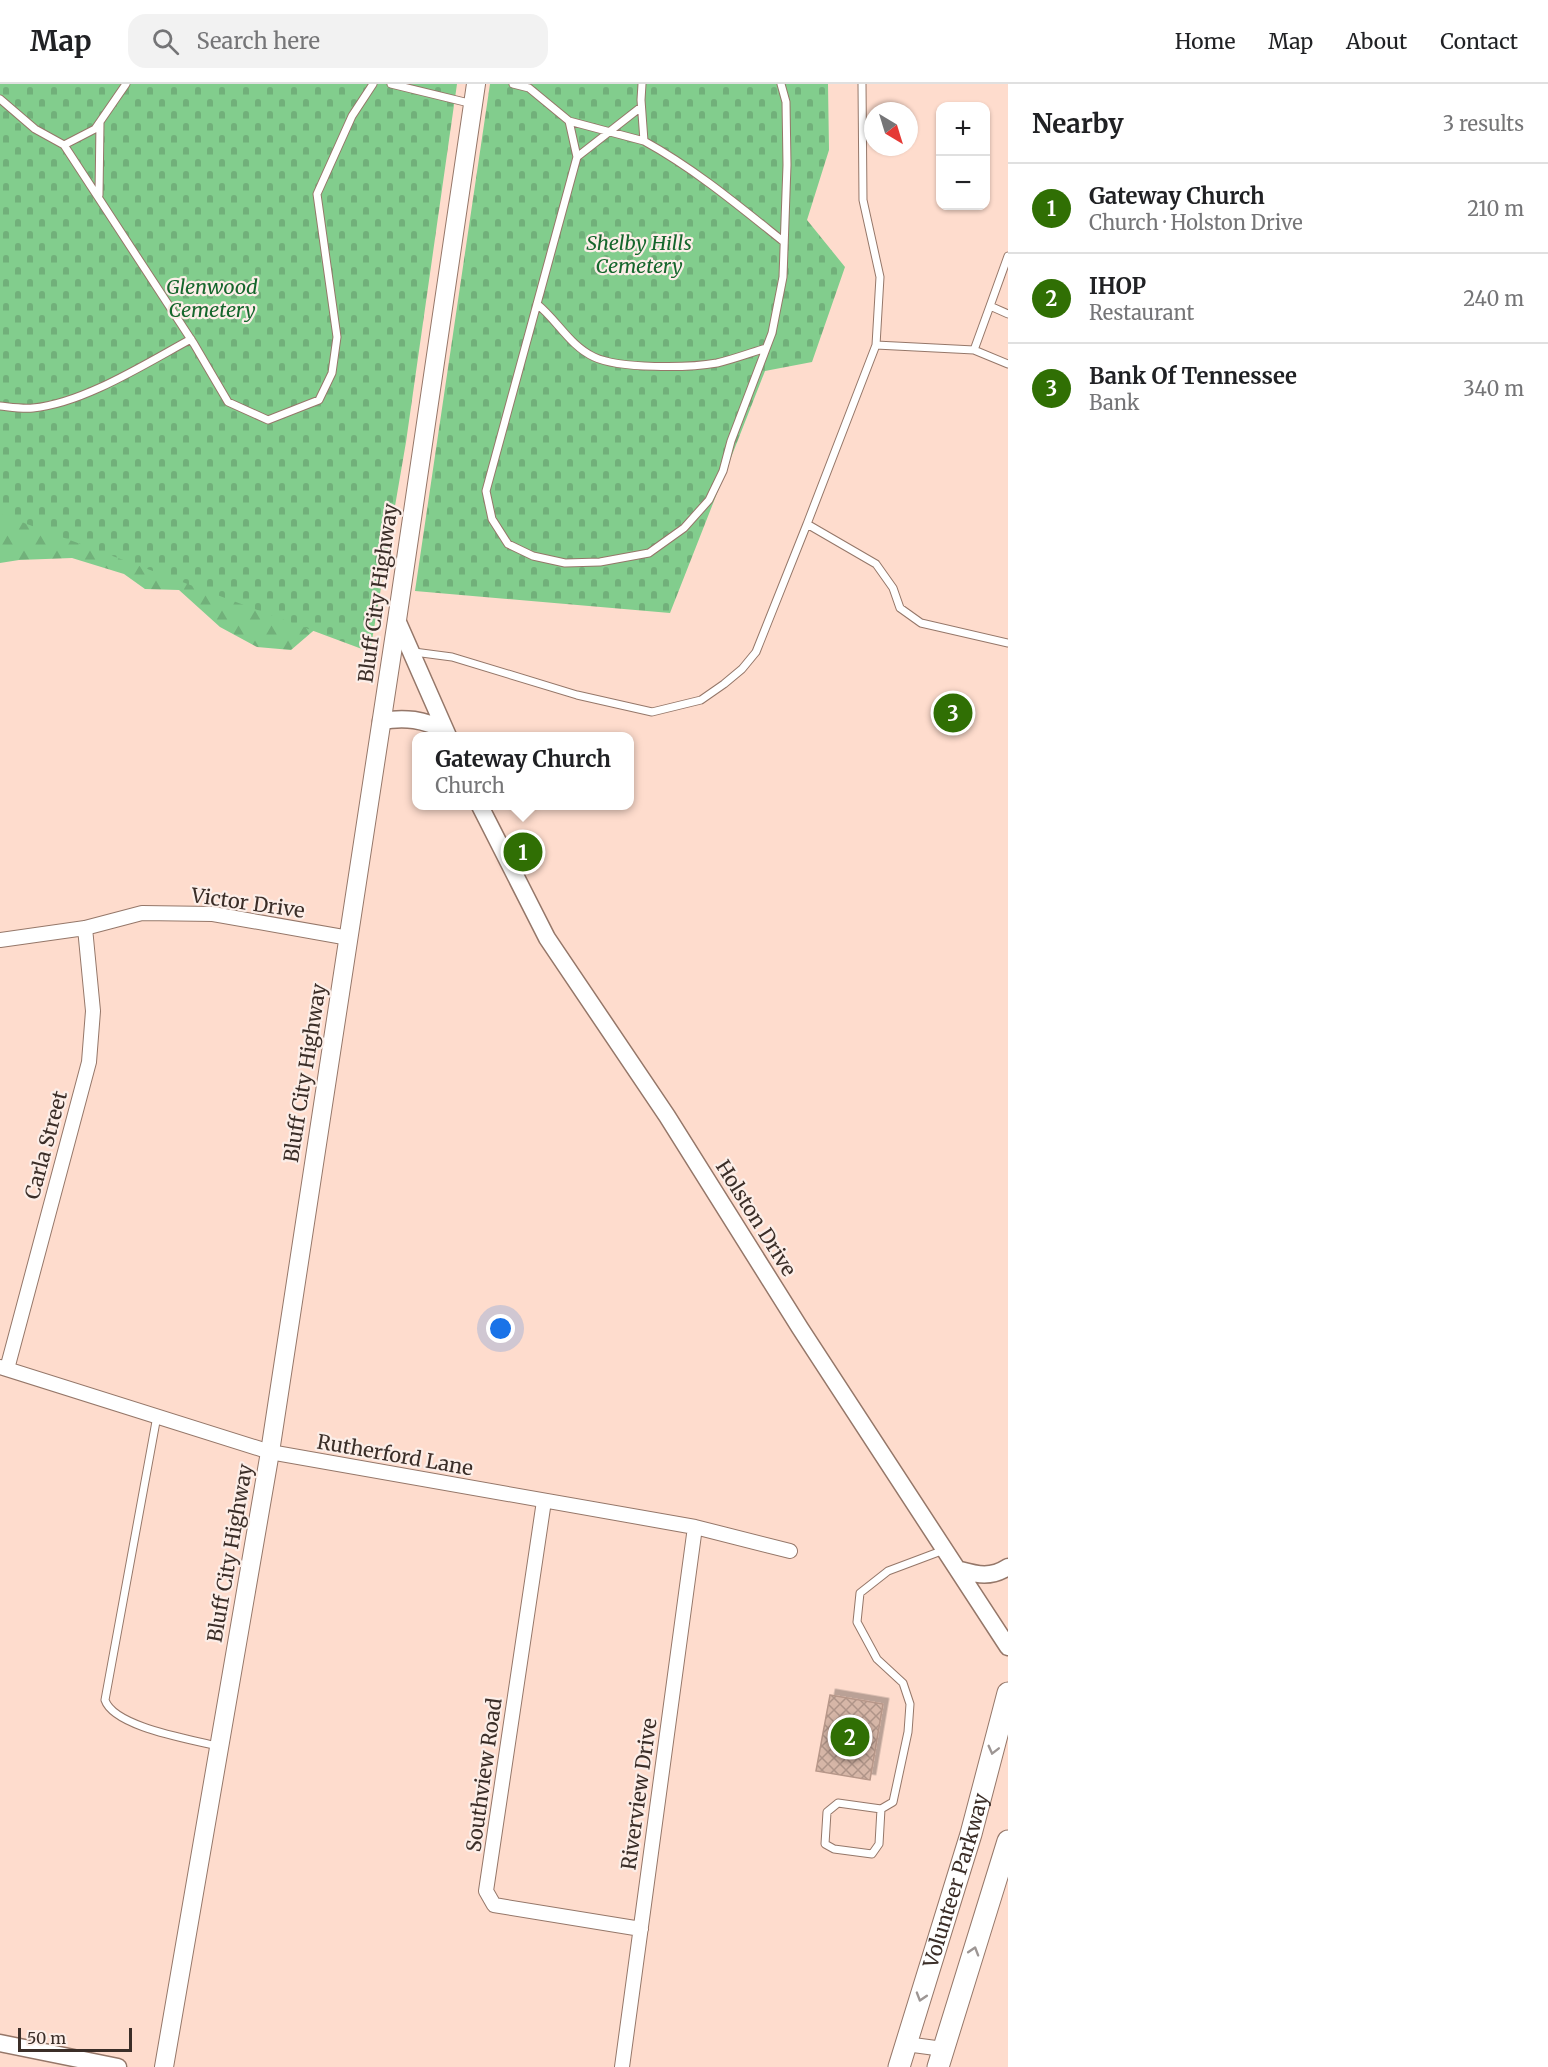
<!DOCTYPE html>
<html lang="en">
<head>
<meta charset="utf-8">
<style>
  :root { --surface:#fff; --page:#f2f2f2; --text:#202124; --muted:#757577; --line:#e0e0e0; --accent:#306f04 }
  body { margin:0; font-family:Merriweather,serif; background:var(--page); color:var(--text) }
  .controls { position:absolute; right:18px; top:18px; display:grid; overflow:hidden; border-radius:12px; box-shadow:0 2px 4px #0004 }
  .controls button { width:54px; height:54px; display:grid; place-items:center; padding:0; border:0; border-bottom:2px solid var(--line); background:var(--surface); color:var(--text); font:30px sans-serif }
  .compass { position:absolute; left:864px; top:18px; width:54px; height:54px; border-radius:50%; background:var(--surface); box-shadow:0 2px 4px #0004; rotate:142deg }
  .scale { position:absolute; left:18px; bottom:15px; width:114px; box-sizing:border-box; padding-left:6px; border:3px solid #3b2e28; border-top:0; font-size:16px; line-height:21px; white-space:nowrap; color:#3b2e28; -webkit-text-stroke:4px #fceee8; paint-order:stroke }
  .you { position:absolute; left:501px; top:1245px; width:21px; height:21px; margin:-15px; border:4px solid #fff; border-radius:50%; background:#1a73e8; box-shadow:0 0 0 9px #1a73e833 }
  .badge { display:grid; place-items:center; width:39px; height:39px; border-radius:50%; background:var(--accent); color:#fff; font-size:20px; font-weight:700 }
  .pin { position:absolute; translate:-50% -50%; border:3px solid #fff; box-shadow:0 2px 6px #0006 }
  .popup { position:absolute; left:412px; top:648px; width:222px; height:78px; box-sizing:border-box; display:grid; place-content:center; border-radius:12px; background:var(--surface); filter:drop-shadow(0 2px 4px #0005); font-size:20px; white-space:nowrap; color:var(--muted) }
  .popup b { font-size:22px; color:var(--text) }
  .popup::after { content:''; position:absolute; left:50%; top:100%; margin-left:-12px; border:12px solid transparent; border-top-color:var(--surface) }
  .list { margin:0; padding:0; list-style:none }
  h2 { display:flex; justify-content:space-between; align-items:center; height:78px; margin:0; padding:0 24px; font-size:26px }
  h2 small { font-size:20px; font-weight:400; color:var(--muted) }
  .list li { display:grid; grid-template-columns:39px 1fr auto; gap:18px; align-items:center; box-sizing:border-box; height:90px; padding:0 24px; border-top:2px solid var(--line) }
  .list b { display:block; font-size:22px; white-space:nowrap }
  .list p { margin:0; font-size:20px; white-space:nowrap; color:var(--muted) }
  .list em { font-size:20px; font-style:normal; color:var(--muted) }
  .icon { flex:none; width:33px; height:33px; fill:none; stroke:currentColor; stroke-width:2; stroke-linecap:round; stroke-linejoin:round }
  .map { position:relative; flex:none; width:1008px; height:1983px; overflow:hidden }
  header { display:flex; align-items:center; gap:36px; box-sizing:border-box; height:84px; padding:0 30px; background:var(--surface); border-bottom:2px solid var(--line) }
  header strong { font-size:28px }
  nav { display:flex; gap:33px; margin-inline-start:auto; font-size:21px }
  .search { width:420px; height:54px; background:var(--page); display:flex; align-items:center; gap:15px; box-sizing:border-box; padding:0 21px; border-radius:18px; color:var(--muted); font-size:22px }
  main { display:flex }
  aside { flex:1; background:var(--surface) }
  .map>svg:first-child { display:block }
</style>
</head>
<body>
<header>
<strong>Map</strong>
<div class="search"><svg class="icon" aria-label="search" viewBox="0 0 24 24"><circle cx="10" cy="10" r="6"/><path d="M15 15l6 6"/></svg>Search here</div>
<nav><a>Home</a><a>Map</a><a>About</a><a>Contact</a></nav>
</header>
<main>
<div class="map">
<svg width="1008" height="1983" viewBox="0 0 1008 1983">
  <defs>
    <pattern id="forest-firs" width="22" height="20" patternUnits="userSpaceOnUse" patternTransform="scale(1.5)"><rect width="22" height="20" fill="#82cd8d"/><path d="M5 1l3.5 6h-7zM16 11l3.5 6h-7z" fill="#71b07a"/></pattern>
    <pattern id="cemetery-stones" width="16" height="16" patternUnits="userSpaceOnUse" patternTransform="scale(1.5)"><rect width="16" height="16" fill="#82cd8d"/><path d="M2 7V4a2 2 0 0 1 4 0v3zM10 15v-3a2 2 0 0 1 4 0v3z" fill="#71b07a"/></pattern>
    <pattern id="building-cross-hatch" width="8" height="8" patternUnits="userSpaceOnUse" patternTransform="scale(1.5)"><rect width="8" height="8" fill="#d6b6a7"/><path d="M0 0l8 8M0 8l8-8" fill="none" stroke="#af9488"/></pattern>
    <filter id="shadow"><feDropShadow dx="5.5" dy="-5.5" stdDeviation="0" flood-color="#0004"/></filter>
  </defs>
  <rect width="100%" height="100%" fill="#fedccd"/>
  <path fill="url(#forest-firs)" d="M0,371l319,171 -28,24 -34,-3 -37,-20 -41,-37 -34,-1 -21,-15 -52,-16 -53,2 -19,3z"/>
  <path fill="url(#cemetery-stones)" d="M0,0h457l-51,358 -36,210 -370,-138z
    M490,0h338l1,66 -22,70 38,47 -33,95 -47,9 -95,242 -255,-22z"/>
  <path fill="url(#building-cross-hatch)" stroke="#b79789" stroke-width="1.5" filter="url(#shadow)" d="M830,1611l53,9 -13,76 -54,-9z"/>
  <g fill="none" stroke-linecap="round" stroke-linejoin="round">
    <g stroke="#957769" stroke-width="9">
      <path id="service" d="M391,0l82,20
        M513,0l16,4 40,33 8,36 -91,334 6,28 16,25 25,12 32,7 35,-1 49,-9 35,-25 25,-28 14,-29 8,-30 41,-108 11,-56 4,-112 -1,-63 -5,-18
        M642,0l-1,16 3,41c51,28 95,65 140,101
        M862,0l1,116 17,77 -4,68 -69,179 69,40 17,24 7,20 21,15 87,20
        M0,15l35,30 29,16 130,199 34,58 40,18 51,-20 13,-27 5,-36 -20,-143 35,-78 21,-32
        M569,37l75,20
        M64,61l31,-16 31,-45
        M577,73l64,-50
        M99,111l1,-72
        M537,220c20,16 33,42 57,53 25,12 95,11 123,6 17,-4 33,-10 49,-15
        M990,222l18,-50
        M876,261l98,5 16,-44 18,8
        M974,266l34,14
        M0,322c10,1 22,3 33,2 51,-5 112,-44 158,-69
        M414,568l38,5 125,38 75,17 49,-12 23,-16 18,-15 14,-17 51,-128
        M157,1332l-52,284c9,27 85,39 112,46
        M881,1725l-2,35 -7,10 -38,-5 -9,-5 2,-32 11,-9 43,6 12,-7 15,-70 2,-28 -7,-21 -26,-24 -20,-37 3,-29 28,-22 56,-21"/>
    </g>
    <g stroke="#957769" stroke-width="16">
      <path id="minor" d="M0,856l85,-12 57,-15 71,1 136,24
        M0,1283l270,85 425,75 95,24
        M7,1285l82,-307 4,-51 -8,-83
        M544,1417l-58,390 8,14 147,24
        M906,1960l37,5
        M622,1983l73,-540"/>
    </g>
    <g stroke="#957769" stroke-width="19">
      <path id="tertiary" d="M397,536l51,116
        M381,637c24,-4 43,-2 64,10
        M480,722l67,132 120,178 133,212 208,319
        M960,1486c18,5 31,8 48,-3
        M0,1959l118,24"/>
    </g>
    <g stroke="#957769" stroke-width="20">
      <path id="secondary" d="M164,1983l106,-615 127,-832 79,-536"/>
    </g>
    <g stroke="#957769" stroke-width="23">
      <g id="trunk">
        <path id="s1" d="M899,1983l72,-233 37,-141"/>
        <path d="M938,1983l70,-226"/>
      </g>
    </g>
    <use href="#service" stroke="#fff" stroke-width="7"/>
    <use href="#minor" stroke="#fff" stroke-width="14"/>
    <use href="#tertiary" stroke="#fff" stroke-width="16"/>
    <use href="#secondary" stroke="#fff" stroke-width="18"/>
    <use href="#trunk" stroke="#fff" stroke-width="21"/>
  </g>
  <defs><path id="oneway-chevron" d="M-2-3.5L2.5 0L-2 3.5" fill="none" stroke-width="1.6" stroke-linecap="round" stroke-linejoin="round" transform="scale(1.5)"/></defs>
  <g stroke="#9d9694">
    <use href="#oneway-chevron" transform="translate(993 1666) rotate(104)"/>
    <use href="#oneway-chevron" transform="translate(974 1867) rotate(-73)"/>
    <use href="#oneway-chevron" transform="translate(921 1913) rotate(107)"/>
  </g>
  <g text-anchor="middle" stroke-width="4.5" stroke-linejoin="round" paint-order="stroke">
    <g font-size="20" font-style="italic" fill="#15662c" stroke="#fceee8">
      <text x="639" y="166">Shelby Hills<tspan x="639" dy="23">Cemetery</tspan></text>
      <text x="212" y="210">Glenwood<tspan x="212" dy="23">Cemetery</tspan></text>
    </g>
    <g font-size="20" fill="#3b2e28" stroke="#fceee8">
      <text transform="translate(378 509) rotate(-82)" y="7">Bluff City Highway</text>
      <text transform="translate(248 819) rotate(8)" y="7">Victor Drive</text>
      <text transform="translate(305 989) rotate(-81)" y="7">Bluff City Highway</text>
      <text transform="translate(46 1061) rotate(-75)" y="7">Carla Street</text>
      <text transform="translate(756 1134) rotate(58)" y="7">Holston Drive</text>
      <text transform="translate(395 1371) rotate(10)" y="7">Rutherford Lane</text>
      <text transform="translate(230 1469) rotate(-80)" y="7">Bluff City Highway</text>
      <text transform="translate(484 1691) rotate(-82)" y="7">Southview Road</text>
      <text transform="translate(639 1710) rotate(-82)" y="7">Riverview Drive</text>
      <text dy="7" stroke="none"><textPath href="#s1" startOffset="195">Volunteer Parkway</textPath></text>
    </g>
  </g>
</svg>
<div class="controls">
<button>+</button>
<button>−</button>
</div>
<svg class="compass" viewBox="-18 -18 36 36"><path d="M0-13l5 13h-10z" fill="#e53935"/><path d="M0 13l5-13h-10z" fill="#757577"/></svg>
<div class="scale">50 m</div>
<div class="you"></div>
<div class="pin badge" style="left:523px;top:768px">1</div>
<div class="popup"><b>Gateway Church</b>Church</div>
<div class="pin badge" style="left:850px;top:1653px">2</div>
<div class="pin badge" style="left:953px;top:629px">3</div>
</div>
<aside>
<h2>Nearby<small>3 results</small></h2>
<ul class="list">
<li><span class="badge">1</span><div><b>Gateway Church</b><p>Church · Holston Drive</p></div><em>210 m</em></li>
<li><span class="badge">2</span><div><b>IHOP</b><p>Restaurant</p></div><em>240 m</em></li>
<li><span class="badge">3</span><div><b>Bank Of Tennessee</b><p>Bank</p></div><em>340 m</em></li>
</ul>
</aside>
</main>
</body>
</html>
